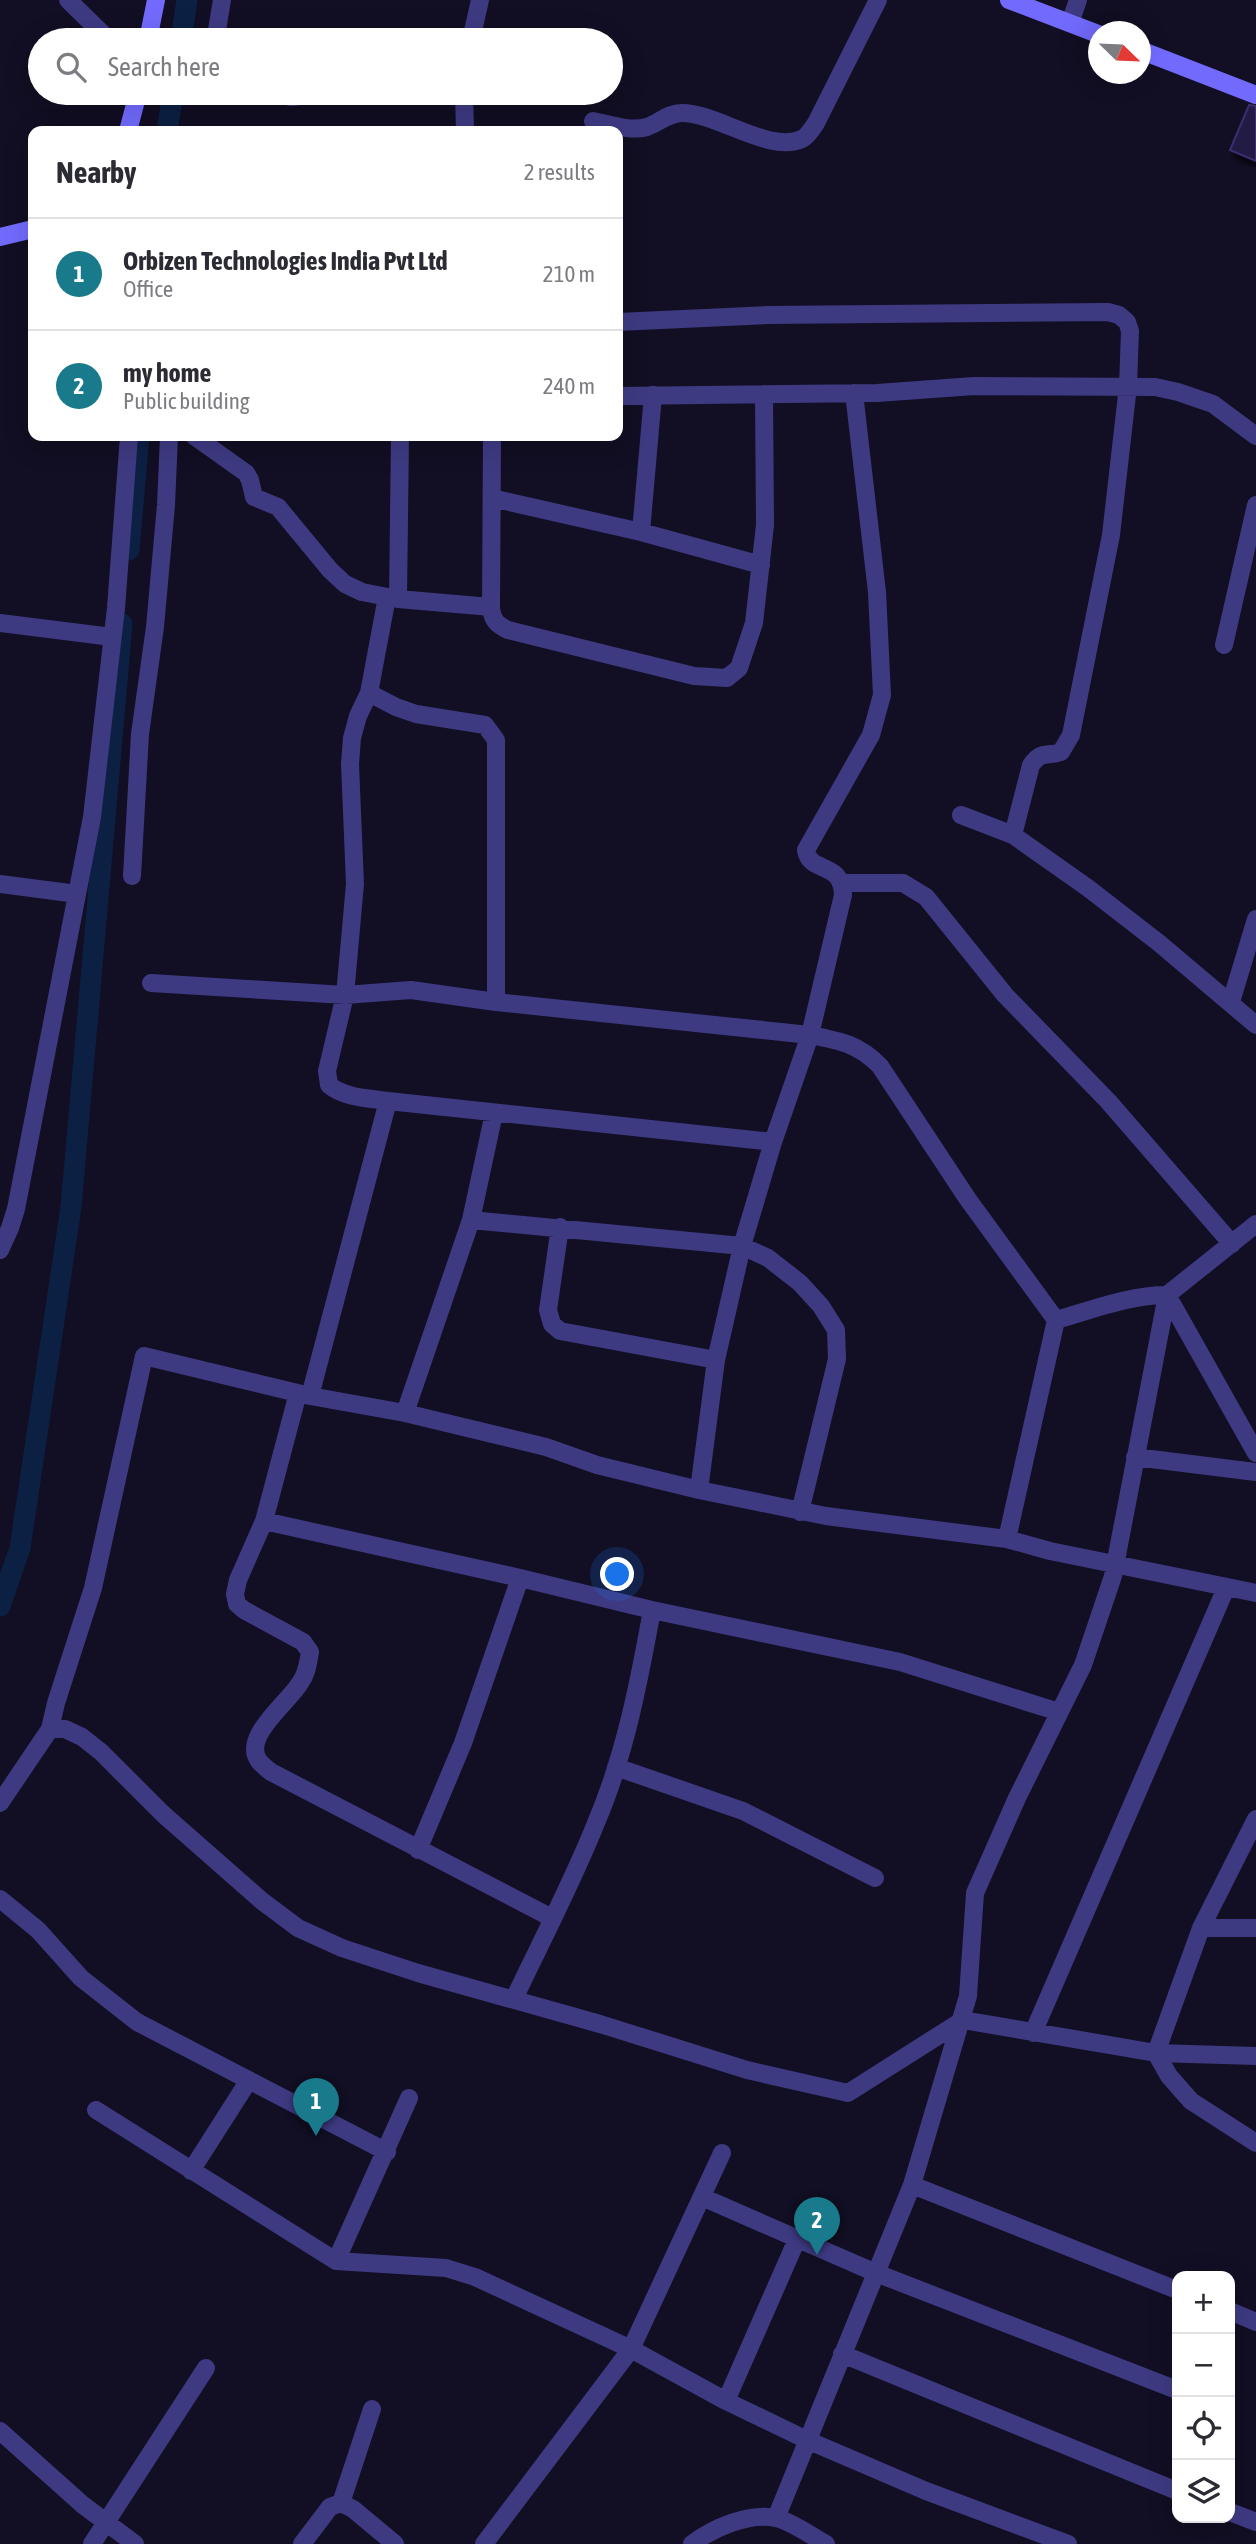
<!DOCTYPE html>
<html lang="en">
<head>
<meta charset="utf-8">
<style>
  :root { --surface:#fff; --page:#f2f2f3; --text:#2b2b33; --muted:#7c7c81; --line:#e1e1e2; --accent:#197a8c }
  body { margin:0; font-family:"Asap Condensed",sans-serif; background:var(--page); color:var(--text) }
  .controls { position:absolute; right:21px; bottom:21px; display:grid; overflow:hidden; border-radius:14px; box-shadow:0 7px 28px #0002 }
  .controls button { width:63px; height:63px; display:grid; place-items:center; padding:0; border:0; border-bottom:2px solid var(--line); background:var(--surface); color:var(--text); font:35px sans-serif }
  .compass { position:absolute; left:1088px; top:21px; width:63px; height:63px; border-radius:50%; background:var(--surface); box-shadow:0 7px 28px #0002; rotate:113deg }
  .you { position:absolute; left:618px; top:1575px; width:24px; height:24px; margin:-18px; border:5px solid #fff; border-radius:50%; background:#1a73e8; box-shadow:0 0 0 10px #1a73e833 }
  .badge { display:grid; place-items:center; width:46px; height:46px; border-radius:50%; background:var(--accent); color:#fff; font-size:23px; font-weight:700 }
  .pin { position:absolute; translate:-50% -58px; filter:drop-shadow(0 2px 4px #0008) }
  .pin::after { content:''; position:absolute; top:37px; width:24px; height:21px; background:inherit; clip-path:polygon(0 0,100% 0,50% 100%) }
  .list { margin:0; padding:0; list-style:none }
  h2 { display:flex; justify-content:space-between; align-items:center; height:91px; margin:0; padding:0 28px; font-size:30px }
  h2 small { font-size:23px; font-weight:400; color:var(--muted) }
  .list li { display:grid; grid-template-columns:46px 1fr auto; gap:21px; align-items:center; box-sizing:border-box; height:112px; padding:0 28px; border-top:2px solid var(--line) }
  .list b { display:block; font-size:26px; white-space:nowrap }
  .list p { margin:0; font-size:23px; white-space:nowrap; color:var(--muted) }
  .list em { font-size:23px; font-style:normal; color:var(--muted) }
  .icon { flex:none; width:38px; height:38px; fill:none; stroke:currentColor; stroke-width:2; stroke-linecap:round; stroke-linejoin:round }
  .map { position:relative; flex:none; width:1256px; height:2544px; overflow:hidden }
  .search { position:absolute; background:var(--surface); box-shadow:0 7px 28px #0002; left:28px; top:28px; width:595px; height:77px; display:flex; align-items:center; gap:18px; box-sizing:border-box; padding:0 24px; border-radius:38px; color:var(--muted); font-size:26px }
  .panel { position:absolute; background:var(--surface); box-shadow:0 7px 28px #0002; left:28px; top:126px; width:595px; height:315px; border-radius:14px }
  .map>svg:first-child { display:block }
</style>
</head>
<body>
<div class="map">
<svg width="1256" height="2544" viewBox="0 0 1256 2544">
  <defs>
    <filter id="shadow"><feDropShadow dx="4" dy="7" stdDeviation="2" flood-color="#0009"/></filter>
  </defs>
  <rect width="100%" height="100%" fill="#120e23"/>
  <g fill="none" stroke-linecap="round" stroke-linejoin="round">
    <path stroke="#0c2044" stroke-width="21" d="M181,40l6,-40
      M167,131l6,-38
      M129,550l10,-114
      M0,1606l20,-58 51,-341 51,-583"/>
  </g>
  <path fill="#241b44" stroke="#3c2d70" stroke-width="2" filter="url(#shadow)" d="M1249,105l7,1v55l-26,-11z"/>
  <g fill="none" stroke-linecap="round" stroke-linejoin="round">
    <path stroke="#3e3a82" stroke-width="18" d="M68,0l41,40
      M1070,23l8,-23
      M218,40l-1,-10 5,-30
      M471,40l9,-40
      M273,93l18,4 34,-4
      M464,93l1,38
      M593,121c17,3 37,11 54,6 12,-4 21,-14 35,-14 35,0 88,41 120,26 6,-3 10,-10 14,-16l62,-123
      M618,322l149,-7 341,-3 11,3 8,7 3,9 -2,55 -17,149 -40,200 -10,17c-15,5 -19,-2 -30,13l-18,70
      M618,396l259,-3 97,-7 181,1 23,5 35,12 43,32
      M194,436l52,37 4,7 4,17 24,10 52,63 15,14 17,8 36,7 93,8
      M492,436l-1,171c1,13 6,18 17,23l186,46 33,2 12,-10 15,-45 11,-98 -1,-131
      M492,498l149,34 120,33
      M641,532l12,-137
      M387,597l-18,96 -11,23 -6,22 -2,26 5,120 -10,111 -18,76 2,14c16,13 39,13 59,16l385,41
      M398,599l2,-163
      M0,623l112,14
      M1224,645l32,-140
      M369,693l27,14 20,7 69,11 11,15v262
      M961,815l52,20 75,53 71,55 97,82
      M132,876l8,-142 15,-107 11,-122 3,-69
      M843,883h60l23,14 79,98 103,106 124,143
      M0,884l77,10
      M151,983l194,12 66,-5 85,12 314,33c31,6 48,9 70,31l87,132 89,122 -49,219
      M1231,1002l25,-83
      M471,1220l271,26 26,12 32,25 21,23 15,24 1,29 -37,153
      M560,1227l-12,83 4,14 8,7 156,29
      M0,1250l10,-22 6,-19 76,-392 24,-209 13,-172
      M1056,1320c36,-10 73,-25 111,-25l89,158
      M298,1393l-34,128 -26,59 -3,14 2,10 7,6 59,32 7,10c-2,11 -3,22 -10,31 -11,19 -59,54 -41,78 3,4 8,8 12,11l281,146
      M310,1396l78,-295
      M405,1413l66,-193 23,-107
      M1135,1457l121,15
      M699,1490l17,-130 26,-114 31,-104 37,-107 33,-140c-1,-35 -34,-21 -37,-45l65,-115 11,-40 -5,-103 -23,-199
      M264,1521l256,57 132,32 248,52 159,50
      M50,1729l6,-26 37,-115 51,-232 166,40 95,17 141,34 51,18 102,25 127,26 181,23 43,12 206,42
      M616,1767l127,44 132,67
      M0,1803l50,-74h15l17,8 19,15 62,62 99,87 36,27 44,20 76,25 182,51 147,46 101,23 115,-73 193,33 100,3
      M1256,1819l-55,109 -45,125 13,23 22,25 65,42
      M418,1850l45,-107 57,-165
      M0,1899l38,31 43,48 56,44 250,130
      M1201,1928h55
      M514,1999c28,-59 58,-116 82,-176 29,-68 43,-141 56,-213
      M1033,2033l193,-445
      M96,2110l240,151 110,7 29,9 156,72 95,52 81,39 119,51 142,53
      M191,2171l58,-91
      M912,2185l265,105
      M702,2197l174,76 301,117
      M336,2261l73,-163
      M1230,2311l26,11
      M842,2354l335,137
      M726,2401l72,-164
      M0,2431l83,74 52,39
      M341,2503l31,-94
      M1230,2512l26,10
      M776,2518l136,-333 56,-189 7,-103 42,-95 66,-133 30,-89 54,-281 89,-71
      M92,2544l114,-176
      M302,2544l28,-37 11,-4 12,6 42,35
      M484,2544l147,-195 91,-196
      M692,2544c21,-16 57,-32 84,-26 17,4 35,18 50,26"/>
    <path stroke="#716afd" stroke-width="18" d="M1009,0l89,34
      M148,40l8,-40
      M1140,50l116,45
      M128,131l10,-38
      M0,237l33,-8"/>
  </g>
</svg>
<div class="controls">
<button>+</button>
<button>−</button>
<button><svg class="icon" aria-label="locate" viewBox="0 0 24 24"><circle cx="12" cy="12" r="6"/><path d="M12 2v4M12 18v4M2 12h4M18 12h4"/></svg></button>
<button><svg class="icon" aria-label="layers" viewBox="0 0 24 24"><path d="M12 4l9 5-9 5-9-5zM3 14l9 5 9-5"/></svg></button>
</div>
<svg class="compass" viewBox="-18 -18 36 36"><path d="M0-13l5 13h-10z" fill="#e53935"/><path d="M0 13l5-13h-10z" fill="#7c7c81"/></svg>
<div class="you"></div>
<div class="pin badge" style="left:316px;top:2136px">1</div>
<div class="pin badge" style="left:817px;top:2255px">2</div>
<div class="search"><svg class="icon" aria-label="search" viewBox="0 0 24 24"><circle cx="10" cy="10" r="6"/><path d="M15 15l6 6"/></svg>Search here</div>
<section class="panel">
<h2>Nearby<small>2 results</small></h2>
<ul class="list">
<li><span class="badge">1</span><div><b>Orbizen Technologies India Pvt Ltd</b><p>Office</p></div><em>210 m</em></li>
<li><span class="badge">2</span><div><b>my home</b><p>Public building</p></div><em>240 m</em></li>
</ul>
</section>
</div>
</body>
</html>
